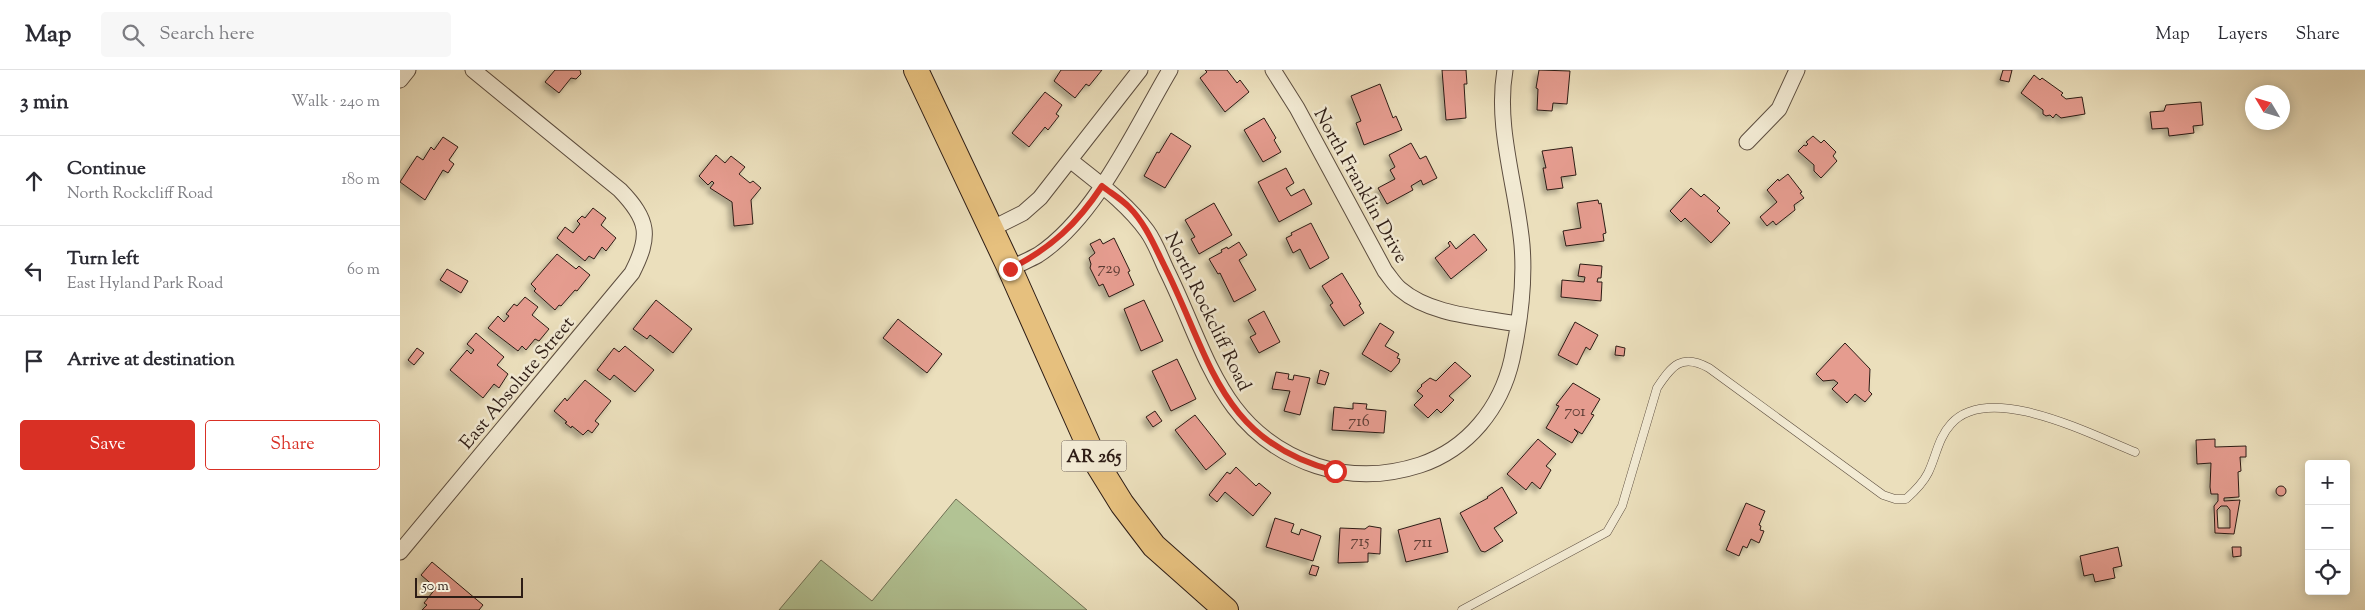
<!DOCTYPE html>
<html lang="en">
<head>
<meta charset="utf-8">
<style>
  :root { --surface:#fff; --page:#f7f7f7; --text:#2b2b33; --muted:#7c7c81; --line:#e1e1e2; --accent:#d93025 }
  body { margin:0; font-family:"Sorts Mill Goudy",serif; background:var(--page); color:var(--text) }
  .controls { position:absolute; right:15px; bottom:15px; display:grid; overflow:hidden; border-radius:5px; box-shadow:0 2px 12px #0003 }
  .controls button { width:45px; height:45px; display:grid; place-items:center; padding:0; border:0; border-bottom:1px solid var(--line); background:var(--surface); color:var(--text); font:25px sans-serif }
  .compass { position:absolute; left:1845px; top:15px; width:45px; height:45px; border-radius:50%; background:var(--surface); box-shadow:0 2px 12px #0003; rotate:308deg }
  .scale { position:absolute; left:15px; bottom:12px; width:108px; box-sizing:border-box; padding-left:5px; border:2px solid #2d1c15; border-top:0; font-size:14px; line-height:18px; white-space:nowrap; color:#2d1c15; -webkit-text-stroke:4px #f2ead3; paint-order:stroke }
  .stop { position:absolute; width:15px; height:15px; margin:-11px; border:4px solid #d93025; border-radius:50%; background:#fff }
  .stop.end { background:#d93025; border-color:#fff; box-shadow:0 1px 5px #0008 }
  .list { margin:0; padding:0; list-style:none }
  h2 { display:flex; justify-content:space-between; align-items:center; height:65px; margin:0; padding:0 20px; font-size:21px }
  h2 small { font-size:16px; font-weight:400; color:var(--muted) }
  .list li { display:grid; grid-template-columns:32px 1fr auto; gap:15px; align-items:center; box-sizing:border-box; height:90px; padding:0 20px; border-top:1px solid var(--line) }
  .list b { display:block; font-size:19px; white-space:nowrap }
  .list p { margin:0; font-size:16px; white-space:nowrap; color:var(--muted) }
  .list em { font-size:16px; font-style:normal; color:var(--muted) }
  .actions { display:flex; gap:10px; padding:15px 20px }
  .actions a { flex:1; padding:11px 0; border:1px solid var(--accent); border-radius:5px; text-align:center; font-size:18px; color:var(--accent) }
  .actions .main { background:var(--accent); color:#fff }
  .icon { flex:none; width:28px; height:28px; fill:none; stroke:currentColor; stroke-width:2; stroke-linecap:round; stroke-linejoin:round }
  .map { position:relative; flex:none; width:1965px; height:540px; overflow:hidden }
  header { display:flex; align-items:center; gap:30px; box-sizing:border-box; height:70px; padding:0 25px; background:var(--surface); border-bottom:1px solid var(--line) }
  header strong { font-size:24px }
  nav { display:flex; gap:28px; margin-inline-start:auto; font-size:18px }
  .search { width:350px; height:45px; background:var(--page); display:flex; align-items:center; gap:12px; box-sizing:border-box; padding:0 18px; border-radius:5px; color:var(--muted); font-size:19px }
  main { display:flex }
  aside { flex:1; background:var(--surface) }
  .map>svg:first-child { display:block }
</style>
</head>
<body>
<header>
<strong>Map</strong>
<div class="search"><svg class="icon" aria-label="search" viewBox="0 0 24 24"><circle cx="10" cy="10" r="6"/><path d="M15 15l6 6"/></svg>Search here</div>
<nav><a>Map</a><a>Layers</a><a>Share</a></nav>
</header>
<main>
<aside>
<h2>3 min<small>Walk · 240 m</small></h2>
<ul class="list">
<li><svg class="icon" aria-label="ahead" viewBox="0 0 24 24"><path d="M12 20V5M6 11l6-6 6 6"/></svg><div><b>Continue</b><p>North Rockcliff Road</p></div><em>180 m</em></li>
<li><svg class="icon" aria-label="left" viewBox="0 0 24 24"><path d="M17 20v-9H6M10 6l-5 5 5 5"/></svg><div><b>Turn left</b><p>East Hyland Park Road</p></div><em>60 m</em></li>
<li><svg class="icon" aria-label="arrive" viewBox="0 0 24 24"><path d="M6 21V4h12l-3 4 3 4H6"/></svg><div><b>Arrive at destination</b></div></li>
</ul>
<div class="actions"><a class="main">Save</a><a>Share</a></div>
</aside>
<div class="map">
<svg width="1965" height="540" viewBox="0 0 1965 540">
  <defs>
    <filter id="shadow"><feDropShadow dx="-4" dy="4" stdDeviation="2.5" flood-color="#0004"/></filter>
  </defs>
  <rect width="100%" height="100%" fill="#ebdfbc"/>
  <filter id="stains"><feTurbulence type="fractalNoise" baseFrequency=".004" numOctaves="4"/><feColorMatrix values="0 0 0 0 .2 0 0 0 0 .09 0 0 0 0 .02 0 0 0 .5 -.17"/></filter>
  <radialGradient id="worn" r=".72"><stop offset=".6" stop-color="#630" stop-opacity="0"/><stop offset="1" stop-color="#630" stop-opacity=".3"/></radialGradient>
  <path fill="#b2c394" stroke="#707054" d="M556,429l131,111h-308l42,-50 51,41z"/>
  <path fill="#e59c8f" stroke="#2d1c15" fill-rule="evenodd" filter="url(#shadow)" d="M155,0h25l1,4 -5,5 -5,-1 -12,15 -14,-11z
    M661,0h41l-13,16 -3,-2 -11,14 -21,-17z
    M805,0h22l10,13 3,-3 9,12 -24,20 -25,-34 7,-6z
    M1042,0h24l1,14h-3l2,34 -20,2z
    M1139,0l31,1 -3,33 -14,-1 -1,8 -15,-1 1,-21 -2,-1z
    M1603,0h9l-3,12 -9,-2z
    M1634,5l6,5 2,-2 21,15 -2,2 5,4 16,-2 3,17 -24,4 -5,-4 -3,4 -3,-3 -4,1 -3,-2v-4l-22,-17z
    M980,14l13,34 3,-2 6,14 -38,15 -8,-22 5,-2 -10,-25z
    M645,22l17,13 -6,9 3,2 -11,14 -3,-3 -16,20 -17,-14z
    M1801,32l2,23 -10,1 1,7 -25,3 -1,-8 -16,1 -2,-17 14,-1 2,-6z
    M864,48l12,20 -2,2 7,12 -18,10 -19,-32z
    M771,63l20,13 -26,42 -21,-12 13,-24 2,1z
    M1413,66l8,7 3,-3 12,12 -3,4 4,5 -16,17 -7,-7v-6l-16,-14 6,-6 2,1 2,-2 -2,-2z
    M43,67l15,10 -9,13 5,4 -6,9 -5,-3 -18,30 -25,-18 17,-26 6,4 8,-13 3,3z
    M1011,73l9,16 6,-3 11,22 -14,7 -2,-5 -10,6 2,4 -26,14 -9,-16 17,-9 -5,-9 5,-3 -6,-12z
    M1172,77l4,28 -15,2 2,11 -16,2 -4,-22h3l-4,-17z
    M316,85l9,8 6,-7 14,11 -6,7 11,9 3,-2 8,7 -10,12 2,24 -19,2 -2,-24 -22,-14 4,-5 -2,-2 -4,4 -9,-9z
    M886,98l8,15 -8,5 5,8 13,-7 8,15 -33,18 -21,-40z
    M1388,104l14,18 -2,1 4,5 -10,7 1,5 -19,15 -3,-4 -6,5 -7,-9 17,-15 -10,-12 11,-11 1,2z
    M1291,118l10,9 3,-3 16,14 -3,3 13,12 -19,20 -26,-25 -4,4 -11,-11z
    M1198,130l1,4 2,-1 5,30 -3,1 1,7 -38,5 -3,-15 18,-3 -4,-25z
    M814,133l18,32 -33,19 -8,-15 4,-2 -10,-17z
    M193,138l13,10 -5,7 15,13 -10,13 -4,-4 -8,12 -5,-3 -4,5 -28,-23 8,-11 8,6 7,-9 -3,-3 5,-5 3,2z
    M911,153l18,35 -19,11 -10,-20 -7,4 -7,-15 6,-3 -1,-2z
    M1074,164l13,16 -36,29 -16,-21 15,-12 -2,-3 2,-2 6,8z
    M714,168l16,33 -2,1 6,13 -25,12 -6,-13 -4,2 -9,-18 1,-4 -2,-6 6,-5 -5,-9 10,-5 3,5z
    M839,172l8,13 -8,5 17,30 -22,12 -14,-29 -2,1 -9,-15 13,-7 -1,-2 6,-3 1,2z
    M157,184l19,15 3,-3 11,9 -13,16 -2,-1 -14,16 -2,-1 -4,5 -21,-19 2,-2 -5,-5z
    M1180,194l22,2 -1,12h-3l-1,4h5l-1,19 -40,-4 1,-17 22,2 1,-5 -7,-1z
    M47,199l21,12 -7,12 -21,-13z
    M942,203l19,31 -2,1 5,8 -20,13 -14,-21 3,-2 -11,-17z
    M125,227l13,10 -6,8 17,14 -10,12 -4,-2 -9,11 -4,-4 -4,5 -30,-23 10,-12 6,6 5,-6 -3,-2 8,-10 3,2z
    M256,230l36,29 -19,24 -23,-18 -3,4 -14,-10z
    M744,230l19,41 -22,10 -17,-42z
    M864,241l16,31 -21,11 -9,-16 6,-3 -8,-14z
    M498,249l44,35 -15,19 -44,-35z
    M1175,252l23,13 -8,15 -4,-3 -9,18 -19,-10z
    M980,253l14,9 -9,14 14,8 -2,4 3,1 -1,4 -8,9 -29,-18z
    M76,263l28,24 -7,8 11,9 -9,14 -5,-4 -11,14 -33,-28 17,-20 4,4 3,-4 -7,-6z
    M1445,273l25,26 -1,22 3,3 -7,8 -10,-8 -8,9 -15,-14 6,-6 -4,-3 -11,1 -7,-7z
    M225,276l29,24 -19,22 -21,-17 -4,5 -13,-10 17,-22 5,4z
    M1216,276l9,2 -1,8 -9,-1z
    M17,278l7,5 -10,12 -6,-5z
    M777,289l19,40 -25,12 -19,-40z
    M1055,292l16,14 -22,20 5,4 -13,13 -4,-4 -9,9 -14,-13 9,-9 -6,-5 5,-5 -1,-1 9,-7 6,3z
    M920,300l9,3 -4,12 -8,-2z
    M876,302l13,2 -1,5 5,1 1,-5 16,3 -10,37 -16,-4 6,-20 -18,-2z
    M185,310l26,21 -16,20 4,3 -7,9 -4,-3 -5,5 -11,-9 -1,2 -6,-5 2,-1 -13,-11 11,-13 2,3z
    M1173,313l27,16 -9,15 3,1 -12,19 -8,-5 4,4 -6,10 -26,-15 13,-22 -3,-1z
    M953,333l14,1 -1,5 20,2 -2,22 -52,-3 2,-23 19,2z
    M755,341l7,10 -9,6 -7,-10z
    M795,345l31,39 -20,16 -31,-40z
    M1138,369l18,15 -10,12 5,4 -11,19 -8,-7 -6,8 -19,-16z
    M1815,369v8l31,-1v11h-6l1,14 -3,1 1,25 -15,1v3l16,-1 -6,34 -19,-1 -1,-27 4,-5v-7h-7l-1,-7 1,-24 -14,1 -1,-24zM1821,436h6l3,4v18h-12l-1,-18z
    M836,397l20,19 3,-3 12,10 -18,23 -28,-24 -8,10 -8,-7 18,-23 3,2z
    M1876 421a5 5 0 1 1 10 0a5 5 0 1 1-10 0Z
    M1102,417l15,26 -23,15 9,13 -18,11 -4,-1 -21,-38 28,-15 -1,-1z
    M1346,433l19,8 -6,14 2,1 -1,4 4,1 -5,12 -8,-4 -4,9 -4,-2 -4,10 -13,-6z
    M875,448l19,6 -3,8 8,3 2,-6 20,7 -8,25 -47,-14z
    M1040,448l8,34 -42,10 -8,-32z
    M969,456l12,2 -1,26 -12,-1v9l-30,1 2,-35 25,1z
    M1718,477l4,19 -9,2 2,10 -20,4 -2,-8 -9,2 -4,-20z
    M1832,477h9v9l-8,1z
    M32,492l51,43 -4,5h-57l5,-5 -3,-2 12,-15 -15,-13z
    M912,495l7,2 -3,9 -7,-2z"/>
  <g fill="none" stroke-linecap="round" stroke-linejoin="round">
    <g stroke="#5c4d3f" stroke-width="9">
      <path id="lane" d="M1062,540l145,-78 15,-26 35,-118c15,-23 25,-35 52,-20l174,127 12,4h11c9,-8 17,-16 22,-26 8,-16 10,-35 23,-49 38,-43 141,11 184,28"/>
    </g>
    <g stroke="#5c4d3f" stroke-width="17">
      <path id="street" d="M873,0l24,38 88,163c5,6 9,13 15,18 30,26 79,28 117,35
        M0,10l8,-10
        M1347,72l32,-33 18,-39
        M670,90c27,22 56,42 77,71 8,11 13,25 19,38 41,82 53,164 151,197 34,11 69,10 103,-1 48,-16 81,-57 92,-106 8,-37 13,-77 10,-114 -5,-57 -27,-118 -17,-175
        M591,159l32,-16 17,-15 100,-128
        M610,199c9,-5 19,-9 28,-14 58,-38 97,-126 132,-185
        M0,482l232,-279c19,-37 17,-53 -12,-83l-147,-120"/>
    </g>
    <g stroke="#2d1c15" stroke-width="26">
      <path id="primary" d="M516,0l94,199 86,193 26,42 32,42 72,64"/>
    </g>
    <use href="#lane" stroke="#f2ead3" stroke-width="8"/>
    <use href="#street" stroke="#f2ead3" stroke-width="15"/>
    <use href="#primary" stroke="#e6c07e" stroke-width="24"/>
  </g>
  <g fill="none" stroke-linecap="round" stroke-linejoin="round">
    <path stroke="#d93025" stroke-width="6" d="M610,199c41,-21 67,-45 92,-83 9,7 19,13 27,21 16,16 25,38 35,58 47,93 55,176 171,206"/>
  </g>
  <g text-anchor="middle" stroke-width="5" stroke-linejoin="round" paint-order="stroke">
    <g font-size="16" fill="#5b3c34">
      <text x="709" y="203">729</text>
      <text x="1175" y="346">701</text>
      <text x="959" y="356">716</text>
      <text x="960" y="476">715</text>
      <text x="1023" y="477">711</text>
    </g>
    <rect fill="#f2ead3" stroke="#685a4e" stroke-width="1" x="661.5" y="370.5" width="65" height="31" rx="4"/>
    <g font-size="18" font-weight="bold" fill="#2d1c15">
      <text x="694" y="392">AR 265</text>
    </g>
    <g font-size="19" fill="#2d1c15" stroke="#f2ead3">
      <text transform="translate(962 115) rotate(61)" y="7">North Franklin Drive</text>
      <text transform="translate(809 241) rotate(64)" y="7">North Rockcliff Road</text>
      <text transform="translate(116 312) rotate(-50)" y="7">East Absolute Street</text>
    </g>
  </g>
  <rect width="100%" height="100%" filter="url(#stains)"/>
  <rect width="100%" height="100%" fill="url(#worn)"/>
</svg>
<div class="controls">
<button>+</button>
<button>−</button>
<button><svg class="icon" aria-label="locate" viewBox="0 0 24 24"><circle cx="12" cy="12" r="6"/><path d="M12 2v4M12 18v4M2 12h4M18 12h4"/></svg></button>
</div>
<svg class="compass" viewBox="-18 -18 36 36"><path d="M0-13l5 13h-10z" fill="#e53935"/><path d="M0 13l5-13h-10z" fill="#7c7c81"/></svg>
<div class="scale">50 m</div>
<div class="stop" style="left:935px;top:401px"></div>
<div class="stop end" style="left:610px;top:199px"></div>
</div>
</main>
</body>
</html>
